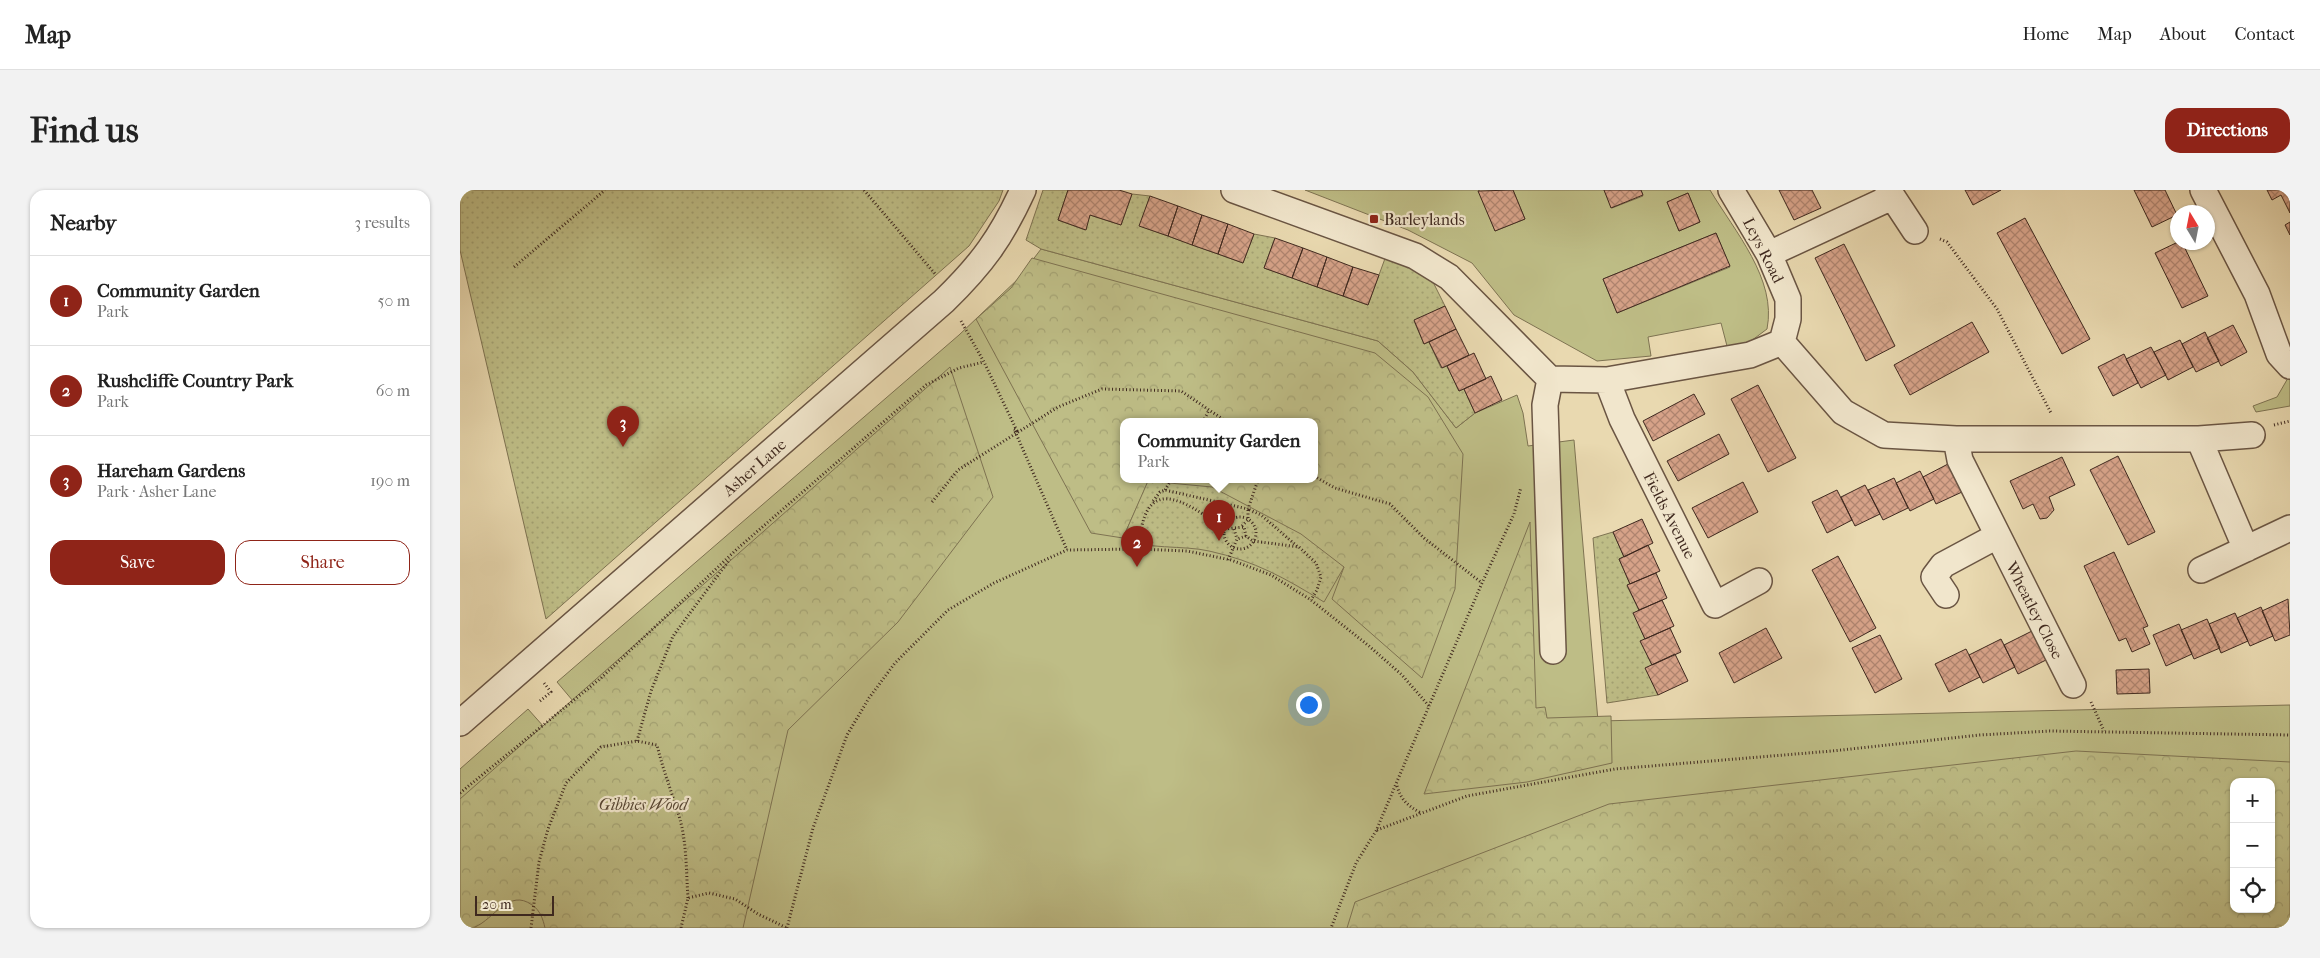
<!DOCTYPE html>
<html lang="en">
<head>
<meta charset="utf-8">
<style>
  :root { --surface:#fff; --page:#f2f2f2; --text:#222; --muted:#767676; --line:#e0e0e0; --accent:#8f2418 }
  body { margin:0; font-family:"IM FELL French Canon",serif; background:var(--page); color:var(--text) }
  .controls { position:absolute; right:15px; bottom:15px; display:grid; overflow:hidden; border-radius:10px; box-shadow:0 1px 4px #0004 }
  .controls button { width:45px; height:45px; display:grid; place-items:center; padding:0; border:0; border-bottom:1px solid var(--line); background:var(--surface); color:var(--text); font:25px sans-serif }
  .compass { position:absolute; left:1710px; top:15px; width:45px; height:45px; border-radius:50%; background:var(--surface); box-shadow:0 1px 4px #0004; rotate:350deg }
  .scale { position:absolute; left:15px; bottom:12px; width:79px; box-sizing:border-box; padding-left:5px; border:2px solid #3f291f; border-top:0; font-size:14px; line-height:18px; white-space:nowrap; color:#3f291f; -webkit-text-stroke:4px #f1e6cc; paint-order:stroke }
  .you { position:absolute; left:848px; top:514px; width:18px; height:18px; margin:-12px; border:4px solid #fff; border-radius:50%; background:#1a73e8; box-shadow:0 0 0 8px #1a73e833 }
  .badge { display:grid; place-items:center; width:32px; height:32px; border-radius:50%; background:var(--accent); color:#fff; font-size:16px; font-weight:700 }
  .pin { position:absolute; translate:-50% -41px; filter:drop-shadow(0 1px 2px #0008) }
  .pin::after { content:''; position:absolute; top:26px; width:18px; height:15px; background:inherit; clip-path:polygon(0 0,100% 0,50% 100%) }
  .popup { position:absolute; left:660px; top:228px; width:198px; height:65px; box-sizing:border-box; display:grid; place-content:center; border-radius:10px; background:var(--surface); filter:drop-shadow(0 1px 4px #0005); font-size:16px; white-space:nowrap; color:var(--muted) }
  .popup b { font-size:19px; color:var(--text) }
  .popup::after { content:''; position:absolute; left:50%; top:100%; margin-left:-10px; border:10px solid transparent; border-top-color:var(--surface) }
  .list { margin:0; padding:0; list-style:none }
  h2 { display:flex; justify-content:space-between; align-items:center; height:65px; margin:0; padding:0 20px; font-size:21px }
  h2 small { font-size:16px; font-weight:400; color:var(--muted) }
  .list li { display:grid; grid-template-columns:32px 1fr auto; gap:15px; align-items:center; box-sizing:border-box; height:90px; padding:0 20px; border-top:1px solid var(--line) }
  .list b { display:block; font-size:19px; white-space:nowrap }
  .list p { margin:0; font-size:16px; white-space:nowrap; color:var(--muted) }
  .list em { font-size:16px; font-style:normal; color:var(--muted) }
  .actions { display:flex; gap:10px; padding:15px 20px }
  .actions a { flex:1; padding:11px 0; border:1px solid var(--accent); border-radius:15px; text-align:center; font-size:18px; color:var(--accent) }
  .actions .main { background:var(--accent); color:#fff }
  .icon { flex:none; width:28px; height:28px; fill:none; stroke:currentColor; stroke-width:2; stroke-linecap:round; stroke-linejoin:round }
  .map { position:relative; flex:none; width:1830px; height:738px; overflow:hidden; border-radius:15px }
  header { display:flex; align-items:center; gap:30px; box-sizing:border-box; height:70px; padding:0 25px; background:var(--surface); border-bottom:1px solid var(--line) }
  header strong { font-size:24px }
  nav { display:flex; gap:28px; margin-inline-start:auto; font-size:18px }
  .intro { display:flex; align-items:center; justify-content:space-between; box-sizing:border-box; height:120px; padding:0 30px }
  h1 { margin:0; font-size:35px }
  .button { padding:12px 22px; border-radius:15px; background:var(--accent); color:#fff; font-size:18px; font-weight:700 }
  main { display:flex; gap:30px; padding:0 30px }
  aside { flex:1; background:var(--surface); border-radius:15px; box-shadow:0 1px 4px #0004 }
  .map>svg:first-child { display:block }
</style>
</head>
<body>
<header>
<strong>Map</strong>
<nav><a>Home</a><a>Map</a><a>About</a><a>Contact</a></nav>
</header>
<div class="intro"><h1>Find us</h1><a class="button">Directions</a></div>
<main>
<aside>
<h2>Nearby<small>3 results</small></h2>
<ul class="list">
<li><span class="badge">1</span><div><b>Community Garden</b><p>Park</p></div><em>50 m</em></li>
<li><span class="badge">2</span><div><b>Rushcliffe Country Park</b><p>Park</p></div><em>60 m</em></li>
<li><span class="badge">3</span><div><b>Hareham Gardens</b><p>Park · Asher Lane</p></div><em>190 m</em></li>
</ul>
<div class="actions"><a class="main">Save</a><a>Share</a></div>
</aside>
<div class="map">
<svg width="1830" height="738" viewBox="0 0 1830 738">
  <defs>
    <pattern id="forest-crowns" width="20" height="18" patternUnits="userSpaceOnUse" patternTransform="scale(1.25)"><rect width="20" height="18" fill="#bebd86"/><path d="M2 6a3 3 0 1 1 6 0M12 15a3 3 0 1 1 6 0" fill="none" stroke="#a4a273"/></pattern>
    <pattern id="garden-dots" width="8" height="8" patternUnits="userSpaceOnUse" patternTransform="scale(1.25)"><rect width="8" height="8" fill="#bebd86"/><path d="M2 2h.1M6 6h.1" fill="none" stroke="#a4a273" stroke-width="1.8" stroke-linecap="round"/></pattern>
    <pattern id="building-cross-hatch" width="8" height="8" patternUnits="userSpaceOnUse" patternTransform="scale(1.25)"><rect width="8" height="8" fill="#d6a288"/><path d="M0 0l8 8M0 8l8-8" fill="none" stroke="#af846f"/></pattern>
  </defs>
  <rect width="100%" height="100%" fill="#e9d9b0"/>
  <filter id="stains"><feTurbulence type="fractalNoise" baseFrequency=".004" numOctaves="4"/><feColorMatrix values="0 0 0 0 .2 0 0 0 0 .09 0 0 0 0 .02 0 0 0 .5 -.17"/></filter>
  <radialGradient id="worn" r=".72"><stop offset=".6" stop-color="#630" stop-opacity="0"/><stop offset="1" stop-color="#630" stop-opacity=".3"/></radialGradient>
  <path fill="#bebd86" stroke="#7e7352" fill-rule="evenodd" d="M845,0h174l16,41 30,-12 -12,-29h91l8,18 31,-12 -2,-6h69c25,42 67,89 57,139l-20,15 -20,2 -6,-23 -73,14 3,19 -54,5 -83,-46 -42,-52 -64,-33zM1228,3l12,29 -21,9 -12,-29zM1256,43l14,34 -113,46 -14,-34z
    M581,59l337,92 35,31 43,56 19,-15 42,-18 6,18 5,33 46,-6 24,281 692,-16v223h-1830v-159l68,-60 16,18 29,-26 -16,-19 402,-347 60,-57zM664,232h190v58h-190zM1774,592h37v127h-37z
    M1828,188l2,1v27l-34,6 -3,-6 24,-9z"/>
  <path fill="url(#forest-crowns)" stroke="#7e7352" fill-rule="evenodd" d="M572,68l343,95 53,44 35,57 -8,135 -33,89 -90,-79 12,-32 -196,-85 -25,56 -32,-5 -115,-214 35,-31zM664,232h190v58h-190z
    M490,177l43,130 -95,125 -110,108 -45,198h-198c-2,-9 -5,-18 -13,-23 -23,-17 -38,14 -57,22 -3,1 -11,1 -15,1v-129z
    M1070,332l6,186 9,-1 2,11 64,-2 1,47 -85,19 -103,12z
    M1616,561l214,11v166h-943l8,-26 254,-98zM1774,592h37v127h-37z"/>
  <path fill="url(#garden-dots)" stroke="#7e7352" d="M0,0h543l-4,11 -30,45 -423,373 -86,-369z
    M583,0h25l-10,30 27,10 5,-15 31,10 11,-31 18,2 -10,30 103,37 11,-29 21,4 -11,30 104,37 19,-52 45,27 13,26 -31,15 10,23 5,-2 12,26 6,-2 12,25 5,-2 11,24 -19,15 -43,-56 -35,-31 -337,-92 -15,-9z
    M688,291l64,6 89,47 43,33 -20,35c-39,-24 -69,-41 -115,-51 -25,-6 -65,-1 -86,-13z
    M1153,342l11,25 -5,2 11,25 -3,2 12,24 -5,3 11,26 -4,3 11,23 -6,3 12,27 -51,8 -14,-165z"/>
  <path fill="url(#building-cross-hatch)" stroke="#3f291f" d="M608,0h51l13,4 -11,31 -31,-10 -4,15 -28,-10z
    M1053,0l12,29 -30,12 -17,-40z
    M1144,0h37l2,5 -32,13z
    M1319,0h33l9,18 -27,12z
    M1505,0h36l-28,15z
    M1674,0h31l12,25 -25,12z
    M1807,0h23v23l-9,-18 -9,5z
    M1228,3l12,29 -21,9 -12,-29z
    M690,6l28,10 -10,30 -29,-10z
    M718,16l24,9 -10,30 -24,-9z
    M742,25l26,9 -10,30 -26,-9z
    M1565,28l65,121 -28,15 -65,-121z
    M1830,32v13l-5,-10z
    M768,34l26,10 -11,29 -25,-9z
    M1256,43l14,33 -113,47 -14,-34z
    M815,48l28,10 -11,30 -28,-10z
    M1718,52h4l26,54 -26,12 -27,-55z
    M1384,54l51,102 -29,15 -51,-103z
    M843,58l24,9 -10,30 -25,-9z
    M867,67l26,10 -10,29 -26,-9z
    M893,77l26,8 -11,30 -25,-9z
    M985,116l11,23 -32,15 -10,-24z
    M1512,132l17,30 -79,43 -16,-30z
    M1773,135l14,27 -26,14 -14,-28z
    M996,139l13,26 -27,13 -13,-26z
    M1745,142l14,29 -23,11 -14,-28z
    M1720,150l13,27 -25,13 -14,-28z
    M1691,157l15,28 -25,13 -15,-29z
    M1014,163l12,26 -27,12 -12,-25z
    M1664,164l14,29 -25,13 -15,-29z
    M1031,186l11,24 -27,13 -11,-24z
    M1298,195l38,73 -28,14 -37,-73z
    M1234,204l11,20 -52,27 -10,-20z
    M1259,244l10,20 -51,27 -11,-20z
    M1658,266l37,76 -27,13 -38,-75z
    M1602,267l13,28 -26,12 5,13 -7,8 -7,1 -7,-15 -10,5 -13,-28z
    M1488,274l14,28 -26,12 -13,-27z
    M1460,281l14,28 -24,12 -14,-28z
    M1434,288l14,30 -25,12 -15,-30z
    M1283,292l15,30 -50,26 -16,-30z
    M1405,295l15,29 -25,12 -14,-29z
    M1377,300l15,30 -25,13 -15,-31z
    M1182,329l11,24 -29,14 -11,-25z
    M1188,355l12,26 -30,13 -11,-25z
    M1654,362l34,74 -5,2 7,16 -18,8 -6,-14 -7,3 -35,-75z
    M1378,366l38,72 -26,14 -38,-72z
    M1196,383l11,25 -28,12 -12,-25z
    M1828,409l2,36 -15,6 -13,-30z
    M1202,410l12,26 -29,13 -12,-26z
    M1801,417l12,29 -23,10 -13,-28z
    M1775,423l13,28 -27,12 -12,-29z
    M1747,429l13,29 -26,11 -13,-29z
    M1719,434l13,30 -26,12 -13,-31z
    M1210,438l11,24 -29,13 -12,-24z
    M1306,438l16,30 -48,25 -15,-30z
    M1574,440l14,29 -30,15 -14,-29z
    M1420,445l22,44 -27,14 -23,-45z
    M1541,449l14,28 -32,16 -14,-28z
    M1506,459l14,28 -31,15 -14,-28z
    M1215,464l13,27 -30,14 -13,-27z
    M1689,479l1,24 -33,1 -1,-24z"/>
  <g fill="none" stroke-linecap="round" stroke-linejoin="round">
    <g stroke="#6a5543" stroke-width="28">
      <path id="minor" d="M774,0l181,66 34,21 101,102 57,1 143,-25 32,-13
        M1271,0l38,64 19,45v20l-6,23
        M1428,0l27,41
        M1743,0l54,104 22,60 11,12
        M1309,64l123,-57
        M1322,152l61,70 41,23 72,4h243l53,-4
        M1090,189l-5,26 8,246
        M1147,190l15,39 93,186 44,-24
        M1496,249l4,21 113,225
        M1739,249l47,110
        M1741,380l89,-42
        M1486,405l-12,-18 9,-12 54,-29
        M0,533l484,-422c38,-37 57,-63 79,-111"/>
    </g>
    <path stroke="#3f291f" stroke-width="3" stroke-dasharray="1 2.5" stroke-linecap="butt" d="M404,0l72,85
      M1480,49l7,3 50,67 54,104
      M54,77l91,-77
      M501,131l23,41 33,69 -3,-2 53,121
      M743,232l6,-12
      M1814,235l16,-4
      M854,286l21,12 55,16 34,34 58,45
      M705,300l6,-10
      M693,311l7,-9 5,-2 83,19 10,-29
      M472,312l26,-32 100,-63 44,-18 79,2 46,31
      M764 343a16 16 0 1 1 32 0a16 16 0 1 1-32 0Z
      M782,336l6,-6v-11l13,6 37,32
      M774,339l3,10
      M679,359c4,-76 43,-51 85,-20l20,-2 2,9 7,5 46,6 17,16 5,14 -4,13 -6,10
      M768,370l9,-21 9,-3
      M80,511l11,-9 -7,-9
      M1631,512l13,29
      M969,516l53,-123 32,-69 7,-27
      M177,551l14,-50 22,-55 57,-77
      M937,596c4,14 11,20 24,27
      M0,603l141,-115 136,-129 189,-164 33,-17 25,-6
      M917,640l90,-34 148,-27 217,-18 148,-16 70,-4 240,4
      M71,738l8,-66 9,-33 18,-46 35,-36 36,-6 20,4c6,25 15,48 22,71 8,26 7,55 9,82
      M221,738l7,-30 21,-5 26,6 23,15 29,14
      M327,738l26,-100 34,-93 22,-37 26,-35 53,-53 46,-27 73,-33 72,-1 48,2 44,9 40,15 40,25 58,46 33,29 27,31 -53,125 -20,32 -25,65"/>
    <use href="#minor" stroke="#f1e6cc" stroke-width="25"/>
  </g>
  <rect fill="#8f2418" stroke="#f1e6cc" stroke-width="2" x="909" y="24" width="10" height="10" rx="2.5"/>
  <g text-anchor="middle" stroke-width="4.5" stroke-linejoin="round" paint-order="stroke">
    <g font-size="16" fill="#3f291f" stroke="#f1e6cc" text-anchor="start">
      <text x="924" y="35">Barleylands</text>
    </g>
    <g font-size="16" fill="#3f291f" stroke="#f1e6cc">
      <text transform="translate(1304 60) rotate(63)" y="6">Leys Road</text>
      <text transform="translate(294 277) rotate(-41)" y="6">Asher Lane</text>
      <text transform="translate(1210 325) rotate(63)" y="6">Fields Avenue</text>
      <text transform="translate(1575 420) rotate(63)" y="6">Wheatley Close</text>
    </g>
    <g font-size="16" font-style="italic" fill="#584734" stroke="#f1e6cc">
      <text x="183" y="620">Gibbies Wood</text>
    </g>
  </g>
  <rect width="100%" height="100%" filter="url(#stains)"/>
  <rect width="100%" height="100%" fill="url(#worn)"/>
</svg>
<div class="controls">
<button>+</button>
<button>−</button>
<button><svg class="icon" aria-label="locate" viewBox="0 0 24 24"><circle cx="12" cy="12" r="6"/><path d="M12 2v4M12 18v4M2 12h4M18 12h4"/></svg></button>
</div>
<svg class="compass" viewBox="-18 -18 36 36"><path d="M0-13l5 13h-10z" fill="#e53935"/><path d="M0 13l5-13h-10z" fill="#767676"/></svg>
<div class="scale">20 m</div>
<div class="you"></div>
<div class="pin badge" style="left:759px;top:351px">1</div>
<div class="popup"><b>Community Garden</b>Park</div>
<div class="pin badge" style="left:677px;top:377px">2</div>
<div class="pin badge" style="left:163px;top:257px">3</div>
</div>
</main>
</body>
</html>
